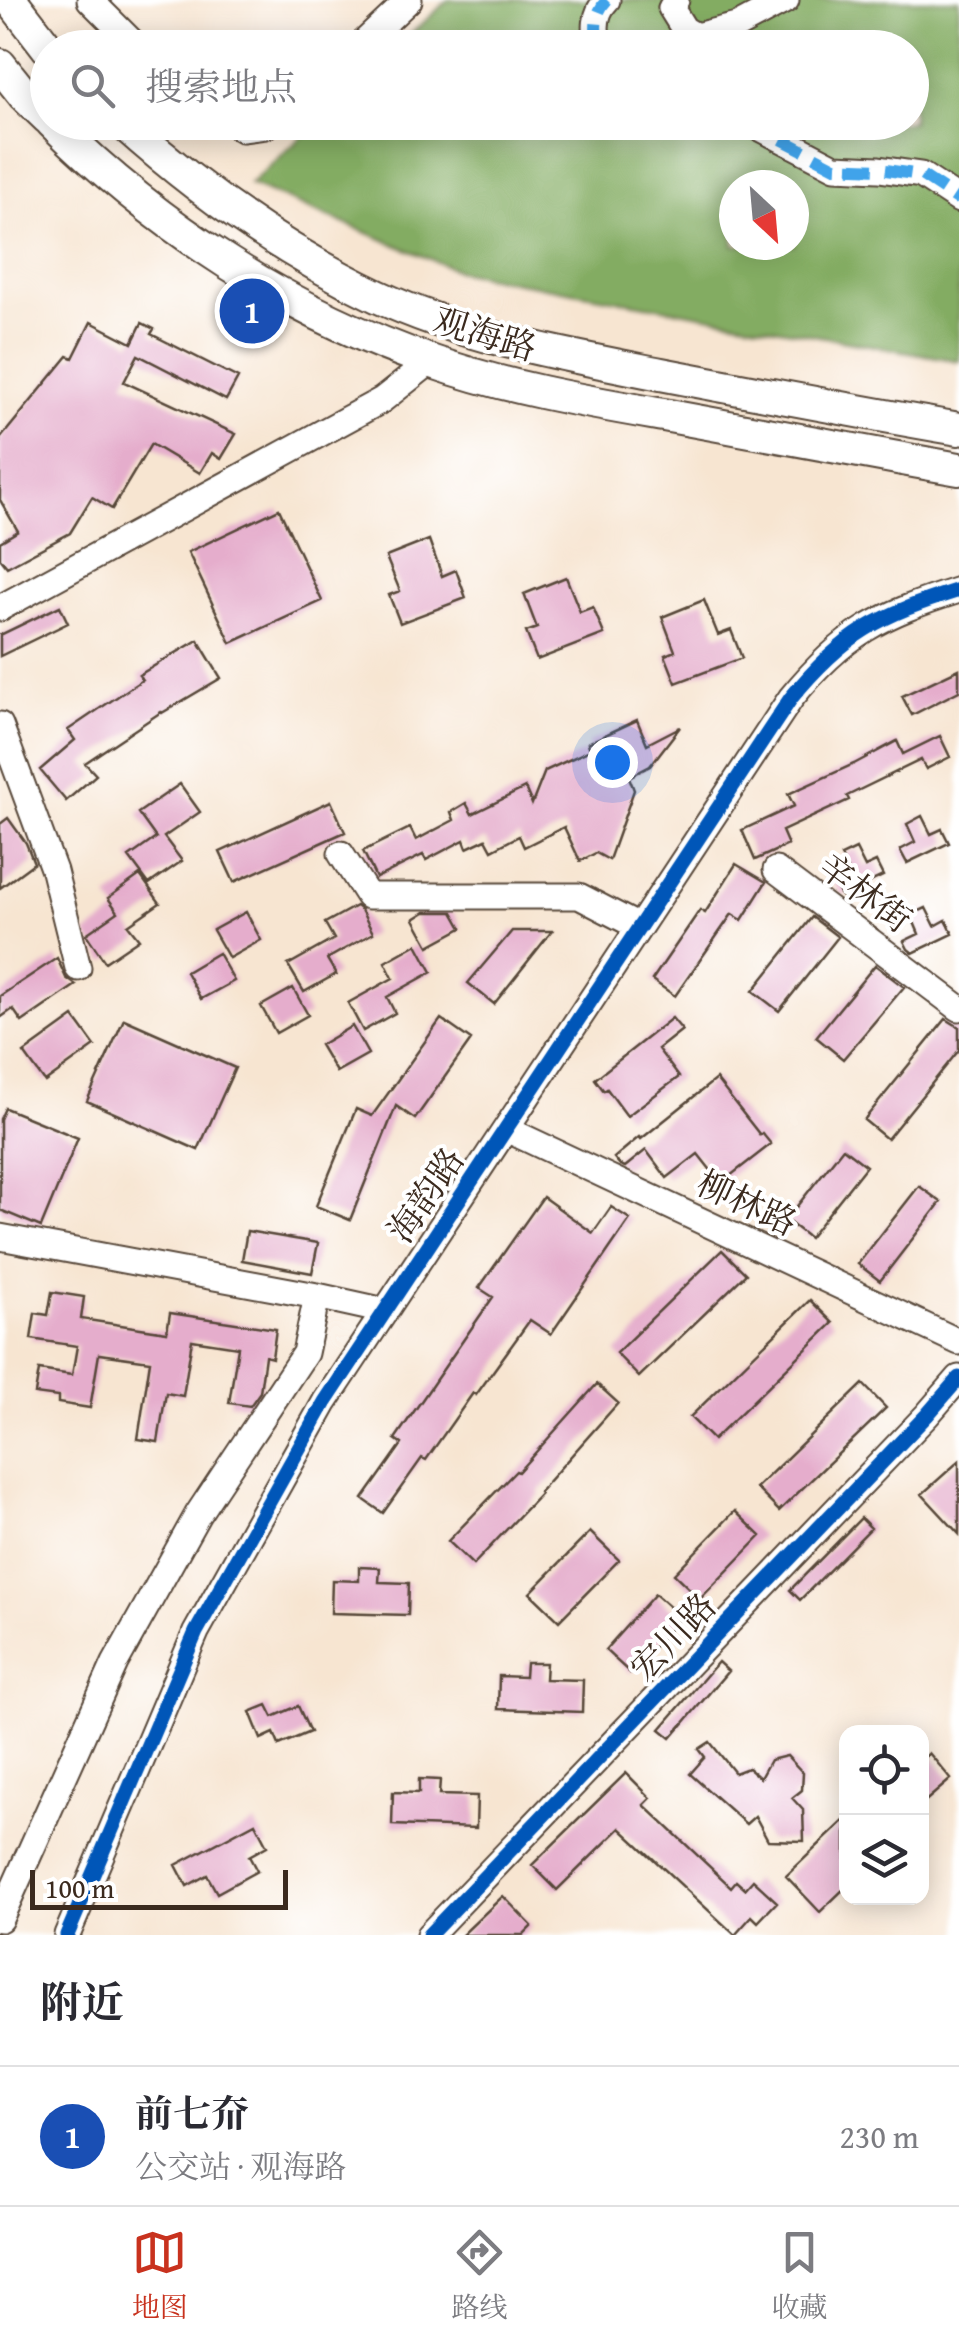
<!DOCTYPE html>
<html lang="zh">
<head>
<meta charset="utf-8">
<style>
  :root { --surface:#fff; --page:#f2f2f3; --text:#2b2b33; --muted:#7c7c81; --line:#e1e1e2; --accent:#c8321e }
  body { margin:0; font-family:"Gentium Book Plus","Noto Serif SC",serif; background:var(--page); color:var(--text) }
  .controls { position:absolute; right:30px; bottom:30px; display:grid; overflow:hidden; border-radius:20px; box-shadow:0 5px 25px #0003 }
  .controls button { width:90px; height:90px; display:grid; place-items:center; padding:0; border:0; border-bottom:2px solid var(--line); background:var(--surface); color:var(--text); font:50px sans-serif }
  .compass { position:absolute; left:719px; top:170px; width:90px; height:90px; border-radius:50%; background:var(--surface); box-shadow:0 5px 25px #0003; rotate:154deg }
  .scale { position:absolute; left:30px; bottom:25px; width:258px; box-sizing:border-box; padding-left:10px; border:5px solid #3b2a1e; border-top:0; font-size:28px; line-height:35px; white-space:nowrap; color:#3b2a1e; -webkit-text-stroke:8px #fff; paint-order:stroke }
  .you { position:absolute; left:612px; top:762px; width:35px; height:35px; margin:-25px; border:8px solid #fff; border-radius:50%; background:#1a73e8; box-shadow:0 0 0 15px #1a73e833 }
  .badge { display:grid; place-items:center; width:65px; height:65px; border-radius:50%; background:var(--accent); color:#fff; font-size:32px; font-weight:700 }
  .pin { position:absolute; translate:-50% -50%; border:5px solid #fff; box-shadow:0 2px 10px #0006 }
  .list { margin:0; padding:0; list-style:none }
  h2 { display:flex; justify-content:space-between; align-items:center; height:130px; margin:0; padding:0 40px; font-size:42px }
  h2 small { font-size:32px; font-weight:400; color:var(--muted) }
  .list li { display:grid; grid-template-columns:65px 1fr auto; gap:30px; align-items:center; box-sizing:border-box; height:140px; padding:0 40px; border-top:2px solid var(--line) }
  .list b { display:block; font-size:38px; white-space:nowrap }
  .list p { margin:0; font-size:32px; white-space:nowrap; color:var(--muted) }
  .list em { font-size:32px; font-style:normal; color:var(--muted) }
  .icon { flex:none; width:55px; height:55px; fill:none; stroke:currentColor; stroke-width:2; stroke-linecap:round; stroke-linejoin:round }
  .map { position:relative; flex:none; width:959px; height:1935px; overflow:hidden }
  .search { position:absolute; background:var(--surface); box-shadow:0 5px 25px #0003; left:30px; right:30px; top:30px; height:110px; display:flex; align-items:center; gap:25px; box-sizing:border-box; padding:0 35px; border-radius:55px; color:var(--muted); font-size:38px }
  .sheet { height:270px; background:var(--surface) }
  nav { display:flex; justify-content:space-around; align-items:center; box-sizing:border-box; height:140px; border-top:2px solid var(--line); background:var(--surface); font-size:28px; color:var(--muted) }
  nav a { display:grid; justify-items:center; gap:5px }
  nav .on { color:var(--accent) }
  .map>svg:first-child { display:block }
</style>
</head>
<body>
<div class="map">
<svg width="959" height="1935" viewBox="0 0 959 1935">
  <rect width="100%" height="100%" fill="#fff"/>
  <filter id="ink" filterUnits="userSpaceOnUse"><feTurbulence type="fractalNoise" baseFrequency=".01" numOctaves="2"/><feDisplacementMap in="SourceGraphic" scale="20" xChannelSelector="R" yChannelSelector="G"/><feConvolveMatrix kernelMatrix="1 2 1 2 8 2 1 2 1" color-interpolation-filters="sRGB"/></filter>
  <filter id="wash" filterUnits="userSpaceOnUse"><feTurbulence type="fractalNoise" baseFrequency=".0048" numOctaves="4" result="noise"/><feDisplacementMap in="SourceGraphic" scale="40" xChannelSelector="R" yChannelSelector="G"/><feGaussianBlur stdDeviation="2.25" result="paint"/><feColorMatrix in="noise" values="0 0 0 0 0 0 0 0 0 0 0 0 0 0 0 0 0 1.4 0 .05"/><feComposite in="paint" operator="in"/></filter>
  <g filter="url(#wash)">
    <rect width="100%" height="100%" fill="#f7e5d1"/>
    <path fill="#83ac62" stroke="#5f6b40" stroke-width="2.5" fill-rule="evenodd" d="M448,0h511v361l-498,-89 -211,-88 67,-61 595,-1v-74l-515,-1zM734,185h60v60h-60z"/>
    <g id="blocks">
      <path fill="#e5adcc" d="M91,322l41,21 10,-20 12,6 -3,5 87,44 -12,22 -88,-45 -14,27 112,52 -15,25 -9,-6 -12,20 -49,-29 -39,65 -20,-12 -22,36 -63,34 -7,-9v-16l18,-11 -18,-31v-61l68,-83 5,2z
        M279,509l43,92 -91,42 -43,-91z
        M429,540l13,36 14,-6 10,28 -66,25 -11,-28 11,-4 -14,-34z
        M566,577l14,35 13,-5 11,27 -67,26 -11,-28 11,-4 -13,-34z
        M704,600l14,35 13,-5 11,28 -66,25 -11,-28 10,-4 -13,-34z
        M60,606l8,17 -68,33v-21z
        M198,640l23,38 -59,35 -1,-1 -76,51 11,12 -30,26 -26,-31 35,-30 -7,-10 74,-50 -3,-5z
        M959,669v22l-47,24 -10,-19z
        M637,720l10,24 33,-17 -30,39 -21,11 5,13 -25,70 -13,-7 -16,8 -16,-34 -40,20 -5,-11 -27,14 -6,-11 -19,9 -3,-8 -38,20 -3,-5 -47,23 -13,-27 47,-23 6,12 38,-20 -3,-8 15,-9 6,11 53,-26 7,16 13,-33 45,-21 -2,-7z
        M940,736l10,21 -24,12 -5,-9 -74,36 2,4 -67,31 6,14 -33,15 -13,-30 52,-24 -6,-12 66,-30 43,-23 6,13z
        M180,784l20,28 -36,25 18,24 -33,23 -20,-27 27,-19 -18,-25z
        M331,801l14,31 -111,50 -14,-30z
        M922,816l9,18 11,-5 7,14 -42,20 -7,-13 15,-8 -8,-18z
        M8,818l18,25 8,20 -34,25v-64z
        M856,849l9,18 11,-5 7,14 -42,20 -7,-14 16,-7 -9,-19z
        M736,864l30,18 -24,38 -10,-6 -57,82 -23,-16 48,-70 5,3z
        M140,875l20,28 -32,22 11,14 -34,23 -19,-28 32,-22 -10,-14z
        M356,906l5,4 12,23 -46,26 9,15 -32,18 -16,-27 46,-26 -9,-16z
        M926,908l9,18 11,-6 7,14 -40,19 -5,-4 -4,-8 15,-7 -8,-19z
        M246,912l15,28 -32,18 -16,-28z
        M425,912h28l9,16 -33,18 -15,-27z
        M812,917l26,20 -59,74 -26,-20z
        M512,931h40l-58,73 -26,-21z
        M417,944l15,28 -45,25 8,16 -32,18 -15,-28 45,-25 -8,-16z
        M218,953l16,28 -33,18 -15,-27z
        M57,958l9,20 10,7 -54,37 -9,-13 -13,9v-22z
        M875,965l29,22 -61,72 -27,-22z
        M293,988l15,27 -32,18 -15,-27z
        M74,1017l21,29 -50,36 -21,-29z
        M672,1018l10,12 -24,19 21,28 -52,39 -20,-27 -3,2 -9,-12z
        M124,1019l111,49 -37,82 -111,-49z
        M441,1019l30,21 -56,79 -19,-13 -46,114 -34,-14 40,-97 16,7z
        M946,1019l13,8v23l-72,89 -23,-19z
        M352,1026l16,28 -32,18 -16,-27z
        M716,1079l44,56 2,-2 9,11 -50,39 -23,-29 -31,24 -21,-28 -21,17 -5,-2 -6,-7 25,-21 2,2z
        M5,1108l73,30 -37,89 -41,-17v-91z
        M843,1148l23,18 -57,72 -23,-18z
        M919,1186l22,16 -61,79 -22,-17z
        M543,1197l50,36 18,-26 19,12 -79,115 -21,-14 -54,75 -3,-2 -47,67 -4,-2 -39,55 -20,-14 39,-55 -7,-5 98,-142 -14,-9z
        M247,1231l71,12 -6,30 -70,-13z
        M722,1250l24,24 -107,103 -23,-24z
        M52,1292l32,5 -3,22 86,13 3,-19 106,16 -4,29 -7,-2 -5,36 -10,14 -21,-3 9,-56 -46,-7 -9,56 -17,-3 -8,49 -20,-3 12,-78 -51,-7 -9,54 -32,-5v-6l-23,-3 4,-24 33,5 5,-29 -46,-7 4,-26 13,2z
        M810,1300l23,23 -120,117 -23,-23z
        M597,1384l21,19 -79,89 1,2 -67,71 -25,-24 68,-70 2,1z
        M863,1384l23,24 -107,103 -23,-23z
        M959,1461v73l-37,-40z
        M735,1511l26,25 -61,63 -26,-25z
        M861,1518l10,10 -71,72 -10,-10z
        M590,1532l29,28 -60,61 -29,-28z
        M359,1567l21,1 -1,14 30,1 -1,32 -77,-2 1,-33 27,1z
        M655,1594l26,23 -51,56 -25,-23z
        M718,1662l10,9 -57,67 -11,-9z
        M526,1663h20l-1,16 38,1 -1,32 -84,-3 1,-33 26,1z
        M267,1705l6,12 25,-11 12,26 -31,13 -5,-12 -13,6 -11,-27z
        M710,1742l25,31 13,-5 12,10 10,-18 17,-4 16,17 -1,17 -10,8 11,12 1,31 -36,-1 -13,-24 -9,8 -56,-50 15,-17 -6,-8z
        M929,1753l22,26 -29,25v-44z
        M626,1773l25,25 -7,7 87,82 5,-6 9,8 8,-9 24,22 -19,20 -6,-6 -17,19 -115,-107 -63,62 -25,-25z
        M419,1779l21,1 -1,15 38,1 -1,32 -84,-3 1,-33 26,1z
        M846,1819v68l-26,25 -34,-36z
        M255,1823l12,23 -18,10 8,15 -40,22 -10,-18 -20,11 -11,-21z
        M503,1896l29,30 -9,9h-61z"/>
    </g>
  </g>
  <g filter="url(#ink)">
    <use href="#blocks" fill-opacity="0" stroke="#574639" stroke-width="2.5"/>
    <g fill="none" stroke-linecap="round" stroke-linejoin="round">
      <g stroke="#574639" stroke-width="29">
        <path id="minor" d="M90,0l48,48
          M676,0l-5,8 13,21 12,7 41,-10 49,-26
          M358,48l51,-48
          M600,48c-6,-17 -6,-35 7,-48
          M233,122l9,7 23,-3 6,-4
          M749,122l86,45 44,2 42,6 38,25
          M0,608l382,-208 48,-38
          M0,725l54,146 24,97
          M341,854l27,42h211l60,31
          M776,870l183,138
          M506,1129l453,213
          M0,1237l317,59 68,15
          M0,1919l115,-256 83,-149 107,-161 12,-57
          M67,1935l129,-303 129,-230 466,-704c53,-65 89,-83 168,-108
          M429,1935l498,-520 32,-37"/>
      </g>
      <g stroke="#574639" stroke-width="36">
        <path id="major" d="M11,0l37,48
          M0,65l24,30 24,23
          M52,122c107,106 238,191 381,240 77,27 156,40 236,54 96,18 193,36 290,53
          M122,122c77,69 162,130 255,174 90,42 188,59 284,78 99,19 198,38 298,55"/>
      </g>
      <path stroke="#574639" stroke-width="2.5" stroke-dasharray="8 8" stroke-linecap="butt" d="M617,122l6,3 7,-3"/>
      <use href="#minor" stroke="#fff" stroke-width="25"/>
      <use href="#major" stroke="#fff" stroke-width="32"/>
      <path stroke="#3fa3ea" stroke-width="12" stroke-dasharray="25 12" stroke-linecap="butt" d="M600,48c-6,-17 -6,-35 7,-48
        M749,122l86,45 44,2 42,6 38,25"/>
      <g stroke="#fff" stroke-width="21">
        <path id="cycleway" d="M67,1935l129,-303 129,-230 466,-704c53,-65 89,-83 168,-108
          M429,1935l498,-520 32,-37"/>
      </g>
      <use href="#cycleway" stroke="#0057b8" stroke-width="15"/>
    </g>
  </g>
  <g text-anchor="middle" stroke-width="8" stroke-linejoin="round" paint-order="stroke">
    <g font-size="35" fill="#3b2a1e" stroke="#fff">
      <text transform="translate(485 334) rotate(17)" y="12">观海路</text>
      <text transform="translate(865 893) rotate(37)" y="12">辛林街</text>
      <text transform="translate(426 1195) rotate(-56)" y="12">海韵路</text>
      <text transform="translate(747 1203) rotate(25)" y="12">柳林路</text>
      <text transform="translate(673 1637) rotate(-46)" y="12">宏川路</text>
    </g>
  </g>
</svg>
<div class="controls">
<button><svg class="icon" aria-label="locate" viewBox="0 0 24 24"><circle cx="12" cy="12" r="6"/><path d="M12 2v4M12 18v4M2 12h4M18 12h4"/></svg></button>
<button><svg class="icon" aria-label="layers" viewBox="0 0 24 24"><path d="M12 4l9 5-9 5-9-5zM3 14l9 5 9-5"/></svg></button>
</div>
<svg class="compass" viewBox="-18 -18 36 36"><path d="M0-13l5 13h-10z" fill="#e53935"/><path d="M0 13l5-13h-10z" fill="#7c7c81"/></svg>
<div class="scale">100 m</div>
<div class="you"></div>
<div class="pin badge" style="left:252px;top:311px;background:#1a4fb4">1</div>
<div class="search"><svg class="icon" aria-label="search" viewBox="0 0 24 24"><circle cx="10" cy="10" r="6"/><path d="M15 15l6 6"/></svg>搜索地点</div>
</div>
<section class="sheet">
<h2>附近<small></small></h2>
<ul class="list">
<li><span class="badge" style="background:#1a4fb4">1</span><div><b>前七夼</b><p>公交站 · 观海路</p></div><em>230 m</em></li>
</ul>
</section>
<nav>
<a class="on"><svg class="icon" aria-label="map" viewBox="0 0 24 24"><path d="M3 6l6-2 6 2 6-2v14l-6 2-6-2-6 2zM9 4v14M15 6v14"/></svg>地图</a>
<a><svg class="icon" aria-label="directions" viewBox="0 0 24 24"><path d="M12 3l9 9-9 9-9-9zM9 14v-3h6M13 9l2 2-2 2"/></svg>路线</a>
<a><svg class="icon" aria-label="saved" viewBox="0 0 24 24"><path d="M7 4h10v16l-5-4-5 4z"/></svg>收藏</a>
</nav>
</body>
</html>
